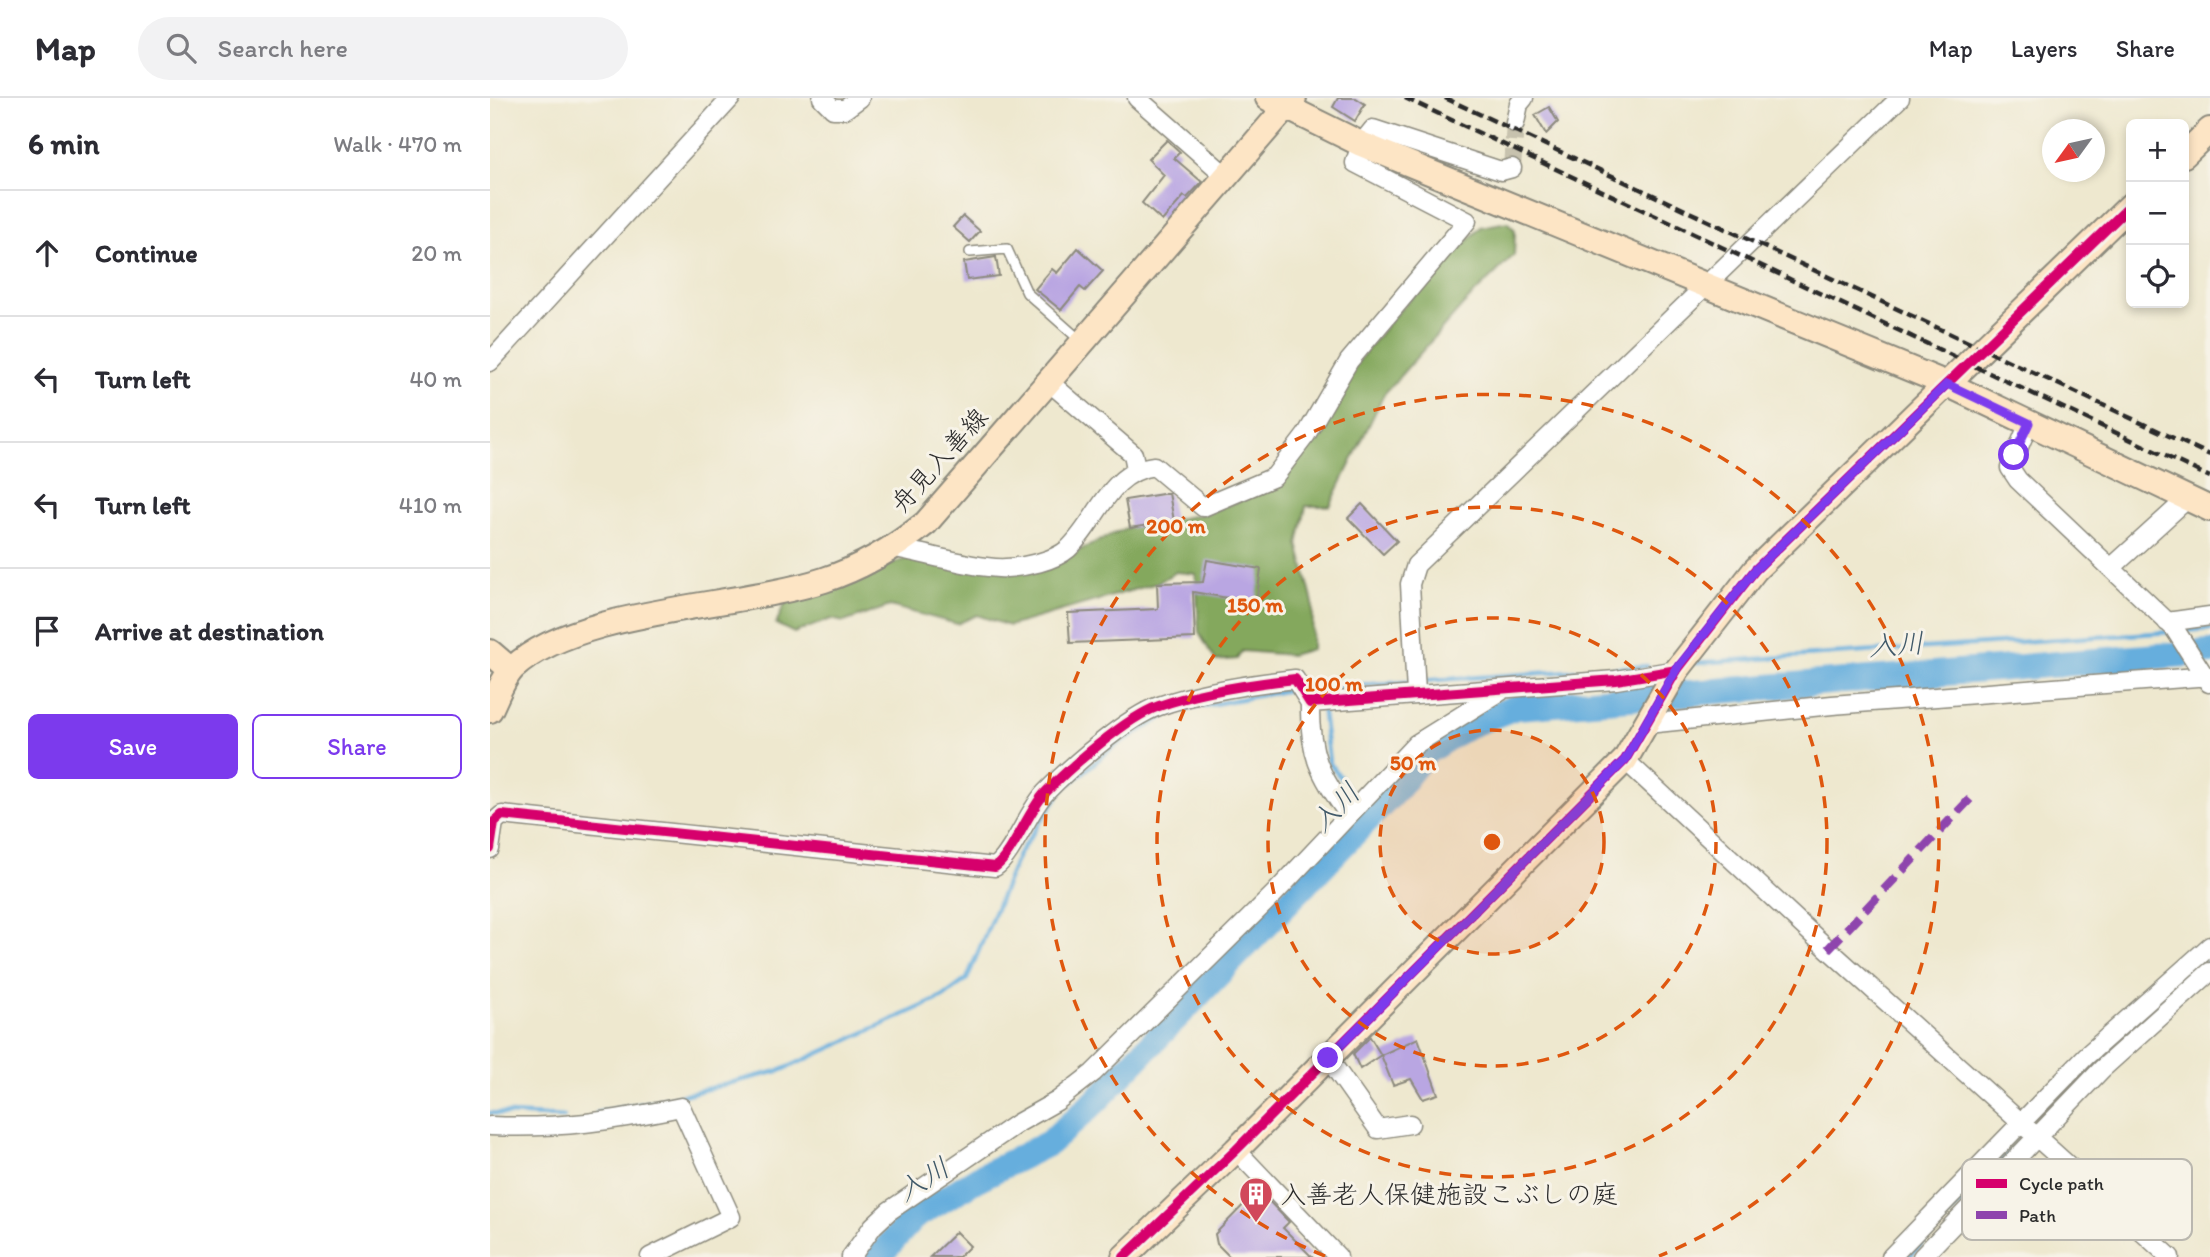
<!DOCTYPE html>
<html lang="en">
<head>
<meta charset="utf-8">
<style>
  :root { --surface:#fff; --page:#f2f2f3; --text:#2b2b33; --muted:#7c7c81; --line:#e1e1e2; --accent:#7c3aed }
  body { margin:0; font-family:Itim,"Klee One",sans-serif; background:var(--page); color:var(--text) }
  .controls { position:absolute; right:21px; top:21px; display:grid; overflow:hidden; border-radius:10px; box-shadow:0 4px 10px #0003 }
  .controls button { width:63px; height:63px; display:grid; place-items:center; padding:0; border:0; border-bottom:2px solid var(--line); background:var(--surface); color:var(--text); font:35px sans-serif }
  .compass { position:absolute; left:1552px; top:21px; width:63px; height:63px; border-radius:50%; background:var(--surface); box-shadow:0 4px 10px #0003; rotate:237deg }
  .stop { position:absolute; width:21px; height:21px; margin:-16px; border:5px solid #7c3aed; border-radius:50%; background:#fff }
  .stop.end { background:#7c3aed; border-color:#fff; box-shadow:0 2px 7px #0008 }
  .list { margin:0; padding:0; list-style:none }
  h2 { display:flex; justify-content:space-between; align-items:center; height:91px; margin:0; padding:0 28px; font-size:30px }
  h2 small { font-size:23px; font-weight:400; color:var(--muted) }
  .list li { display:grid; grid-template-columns:46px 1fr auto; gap:21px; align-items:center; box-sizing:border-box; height:126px; padding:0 28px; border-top:2px solid var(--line) }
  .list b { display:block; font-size:26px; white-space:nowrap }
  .list em { font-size:23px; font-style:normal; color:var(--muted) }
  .actions { display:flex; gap:14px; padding:21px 28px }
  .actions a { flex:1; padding:16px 0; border:2px solid var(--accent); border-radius:10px; text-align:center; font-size:24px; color:var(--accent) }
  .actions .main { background:var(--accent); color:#fff }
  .icon { flex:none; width:38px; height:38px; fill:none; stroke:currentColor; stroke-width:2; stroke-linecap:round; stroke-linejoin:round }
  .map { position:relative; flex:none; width:1720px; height:1159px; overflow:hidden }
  header { display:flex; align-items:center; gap:42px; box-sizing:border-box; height:98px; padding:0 35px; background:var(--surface); border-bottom:2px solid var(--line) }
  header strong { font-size:33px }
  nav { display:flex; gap:38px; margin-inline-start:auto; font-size:24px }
  .search { width:490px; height:63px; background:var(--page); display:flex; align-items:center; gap:18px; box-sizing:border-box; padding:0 24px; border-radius:38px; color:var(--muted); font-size:26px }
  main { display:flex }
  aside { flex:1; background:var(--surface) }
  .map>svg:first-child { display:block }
</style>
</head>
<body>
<header>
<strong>Map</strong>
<div class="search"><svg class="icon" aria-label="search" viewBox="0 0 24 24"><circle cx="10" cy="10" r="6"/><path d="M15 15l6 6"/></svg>Search here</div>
<nav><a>Map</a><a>Layers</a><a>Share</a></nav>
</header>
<main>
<aside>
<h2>6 min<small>Walk · 470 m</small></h2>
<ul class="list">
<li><svg class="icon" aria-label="ahead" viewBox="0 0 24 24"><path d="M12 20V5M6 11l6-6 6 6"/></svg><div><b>Continue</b></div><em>20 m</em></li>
<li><svg class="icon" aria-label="left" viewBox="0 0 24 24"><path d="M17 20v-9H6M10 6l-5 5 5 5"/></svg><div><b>Turn left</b></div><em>40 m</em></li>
<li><svg class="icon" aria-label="left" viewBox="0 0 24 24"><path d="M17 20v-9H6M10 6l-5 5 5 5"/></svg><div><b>Turn left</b></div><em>410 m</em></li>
<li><svg class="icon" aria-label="arrive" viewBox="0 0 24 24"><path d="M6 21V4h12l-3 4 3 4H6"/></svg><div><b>Arrive at destination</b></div></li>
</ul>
<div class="actions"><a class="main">Save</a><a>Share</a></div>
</aside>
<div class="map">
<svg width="1720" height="1159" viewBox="0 0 1720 1159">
  <rect width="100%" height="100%" fill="#f7f3e8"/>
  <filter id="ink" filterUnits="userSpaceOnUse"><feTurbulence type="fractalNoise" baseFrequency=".0143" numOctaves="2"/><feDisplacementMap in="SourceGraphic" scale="14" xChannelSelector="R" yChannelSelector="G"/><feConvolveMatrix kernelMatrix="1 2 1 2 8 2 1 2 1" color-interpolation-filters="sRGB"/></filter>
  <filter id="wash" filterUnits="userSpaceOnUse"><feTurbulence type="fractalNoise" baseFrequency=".00686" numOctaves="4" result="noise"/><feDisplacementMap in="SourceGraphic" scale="28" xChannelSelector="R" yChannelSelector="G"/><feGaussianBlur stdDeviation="1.57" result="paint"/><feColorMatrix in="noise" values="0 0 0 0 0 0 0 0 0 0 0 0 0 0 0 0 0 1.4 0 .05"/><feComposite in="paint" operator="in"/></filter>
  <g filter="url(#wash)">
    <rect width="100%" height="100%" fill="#eee8cf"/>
    <path fill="#84a85d" stroke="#586a44" stroke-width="2" d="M1017,124l8,8 -1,25 -51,50 -79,89 -54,112h-24l-8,38 15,59 -1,46 -21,6 -49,-4 -5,8 -21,2 -17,-28 -3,-59 -20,-2 -19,11 -148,43 -32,-11 -20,9 -67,-18 -46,16 -13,-3 -37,14 -18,-9 9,-21 12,-7 47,-14 67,-25 131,11 84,-40 78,-14 54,-20 22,-13 76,-117 37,-47 88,-90z"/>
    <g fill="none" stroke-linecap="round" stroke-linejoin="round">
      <path stroke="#66aedd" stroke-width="4.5" d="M1693,533l27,-2
        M1204,565l477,-31
        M928,583l229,-15
        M816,590l103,-6
        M832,608l7,56 27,37
        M872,707l10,10
        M1710,871l10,-9
        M0,1015l74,4
        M107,1015l74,-15 111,-28 161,-73 24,-18 51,-124 43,-64 52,-44 59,-35 122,-23
        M1542,1029l73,-73
        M1419,1159l117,-123"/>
      <path stroke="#66aedd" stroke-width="26" d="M388,1159l35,-39 64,-39 72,-36 47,-42 301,-312 29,-37 39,-25 51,-20 694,-55"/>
    </g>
    <g id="blocks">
      <path fill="#b9a6e2" d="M848,0h18l9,6 -10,17 -22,-14z
        M1059,9l9,15 -12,12 -11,-19z
        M677,42l13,12 -6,6 28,24 -15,16 -3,-2 -22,25 -20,-18 22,-28 -16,-16z
        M473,118l17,15 -10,11 -17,-15z
        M588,150l25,23 -18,20 -5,-4 -19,23 -26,-21 17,-20 5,4z
        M506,159l3,19 -32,4 -3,-18z
        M679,395l5,28 -44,7 -5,-28z
        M872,406l35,37 -14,13 -35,-36z
        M717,462l54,9 -5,34 -63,-11 2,46 -125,5 -2,-30 90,-4 -1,-26 46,-1z
        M880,939l11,18 -21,14 -7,-15z
        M928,940l20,56 -15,5 -12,-20 -18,6 -12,-30z
        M768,1092l31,32 -6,6 29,29h-82l-13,-13 -2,-10z
        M466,1134l14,14 -11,11h-29z"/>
    </g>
  </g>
  <g filter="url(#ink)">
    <use href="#blocks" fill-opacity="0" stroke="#8c8a7d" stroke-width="2"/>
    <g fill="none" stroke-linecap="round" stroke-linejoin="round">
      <path stroke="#c7c2ae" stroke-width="18" stroke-dasharray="18 9" stroke-linecap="butt" d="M1022,70l3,-45"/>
      <g stroke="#8c8a7d" stroke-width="12">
        <path id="lane" d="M480,154l37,-3 20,44 54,48"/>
      </g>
      <g stroke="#8c8a7d" stroke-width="21">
        <path id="street" d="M332,0l11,11h12l15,-11
          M647,0l89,78
          M1025,25l4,-19 5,-6
          M0,264l241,-264
          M559,284l84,72 3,14
          M1539,325l-19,45 8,12 156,148 35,55
          M405,450c28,5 86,22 111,20 19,-1 48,-7 62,-19 30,-28 40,-77 86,-83l49,41 71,-30 32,-42 43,-74 118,-140 -112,-58 6,-19 12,-15 128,42 11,-3
          M1621,470l77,-70
          M1677,524l43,-6
          M926,595l-6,-109 6,-19 484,-467
          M820,605c-1,50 9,72 39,112
          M1157,626l185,-19 378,-29
          M1135,662l203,189 342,308
          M0,751l4,-27 8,-7 493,52c17,-11 33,-56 50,-74 24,-25 82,-76 114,-87 42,-15 91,-22 136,-27l15,24 306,-23 61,-10
          M838,960l50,71 32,-5
          M0,1028c71,3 122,-5 191,-19l50,110 -81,40
          M746,1052l102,107
          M361,1159l22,-31 16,-15 129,-88 39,-22 36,-28 181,-179 142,-150 85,-53
          M1401,1159l195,-201 124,-110
          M1432,1159l180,-188 108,-97"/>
      </g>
      <g stroke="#8c8a7d" stroke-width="28">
        <path id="secondary" d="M778,0l93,46 586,240 263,125
          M1694,57l26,-25
          M0,554l21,18
          M0,612c6,-12 13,-32 23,-42 65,-60 225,-60 311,-88 37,-12 72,-33 102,-57l368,-425
          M634,1159l112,-107 389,-390 52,-90 78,-100 376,-365"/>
      </g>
      <use href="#lane" stroke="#fff" stroke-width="9"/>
      <use href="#street" stroke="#fff" stroke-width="18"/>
      <use href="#secondary" stroke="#fde5c5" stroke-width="24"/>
      <path stroke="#2b2b2b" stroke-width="4.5" stroke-dasharray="10 5" stroke-linecap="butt" d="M915,0l805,379
        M955,0l765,357"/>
      <path stroke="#8e44ad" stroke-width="9" stroke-dasharray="18 9" stroke-linecap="butt" d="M1338,851l142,-150"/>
      <g stroke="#f7f3e8" stroke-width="15">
        <path id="cycleway" d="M0,751l4,-27 8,-7 493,52c17,-11 33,-56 50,-74 24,-25 82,-76 114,-87 42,-15 91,-22 136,-27l15,24 306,-23 61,-10
          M634,1159l112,-107 389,-390 52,-90 78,-100 376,-365"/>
      </g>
      <use href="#cycleway" stroke="#d6006c" stroke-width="10"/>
    </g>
  </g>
  <g fill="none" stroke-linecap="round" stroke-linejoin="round" filter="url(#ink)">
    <path stroke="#7c3aed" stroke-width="9" d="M838,960l297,-298 51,-90 79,-100 192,-186 82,39 -15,32"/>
  </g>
  <circle cx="1002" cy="744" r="112" fill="#df570e" fill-opacity=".12"/>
  <g fill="none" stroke="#df570e" stroke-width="3.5" stroke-dasharray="12 9">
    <circle cx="1002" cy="744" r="112"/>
    <circle cx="1002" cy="744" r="224"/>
    <circle cx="1002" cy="744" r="335"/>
    <path d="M835 1158A447 447 0 1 1 1169 1158"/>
  </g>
  <defs>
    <g id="building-pin" transform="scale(1.75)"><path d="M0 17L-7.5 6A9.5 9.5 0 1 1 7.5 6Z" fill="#d1495b" stroke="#f7f3e8"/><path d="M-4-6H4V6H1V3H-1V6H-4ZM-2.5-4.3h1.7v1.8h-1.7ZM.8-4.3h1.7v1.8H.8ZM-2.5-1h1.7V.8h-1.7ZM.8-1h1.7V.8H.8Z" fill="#fff"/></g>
  </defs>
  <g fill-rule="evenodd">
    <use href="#building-pin" x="766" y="1096"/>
  </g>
  <g text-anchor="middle" stroke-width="6" stroke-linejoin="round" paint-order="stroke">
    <g font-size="26" fill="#2b2b2b" stroke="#f7f3e8">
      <text transform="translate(449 362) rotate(-48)" y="9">舟見入善線</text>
    </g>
    <g font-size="26" fill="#2b2b2b" stroke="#f7f3e8" text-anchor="start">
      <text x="790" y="1105">入善老人保健施設こぶしの庭</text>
    </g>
    <g font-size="28" font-style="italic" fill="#405969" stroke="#f7f3e8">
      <text transform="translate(1406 546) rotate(-4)" y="10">入川</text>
      <text transform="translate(845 709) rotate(-46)" y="10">入川</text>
      <text transform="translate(433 1081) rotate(-32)" y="10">入川</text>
    </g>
  </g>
  <rect x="1472" y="1061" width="230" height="81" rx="10" fill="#f7f3e8" stroke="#bab7af" stroke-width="2"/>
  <rect x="1486" y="1081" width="31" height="9" fill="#d6006c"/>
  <rect x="1486" y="1113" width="31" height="8" fill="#8e44ad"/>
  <g font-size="19" fill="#2b2b2b">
    <text x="1529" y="1092">Cycle path</text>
    <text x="1529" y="1124">Path</text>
  </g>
  <circle cx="1002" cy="744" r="10" fill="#df570e" stroke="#f7f3e8" stroke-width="3.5"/>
  <g font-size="21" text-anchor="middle" font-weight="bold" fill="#df570e" stroke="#f7f3e8" stroke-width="6" stroke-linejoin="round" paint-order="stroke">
    <text x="686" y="435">200 m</text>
    <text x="765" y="514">150 m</text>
    <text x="844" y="593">100 m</text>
    <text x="923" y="672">50 m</text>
  </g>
</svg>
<div class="controls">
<button>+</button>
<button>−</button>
<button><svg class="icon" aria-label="locate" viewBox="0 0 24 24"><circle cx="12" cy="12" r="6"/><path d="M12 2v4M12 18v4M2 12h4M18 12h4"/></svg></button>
</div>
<svg class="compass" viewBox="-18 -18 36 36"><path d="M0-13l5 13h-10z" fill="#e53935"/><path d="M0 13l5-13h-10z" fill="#7c7c81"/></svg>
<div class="stop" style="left:1524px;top:357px"></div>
<div class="stop end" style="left:838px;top:960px"></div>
</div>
</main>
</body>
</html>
